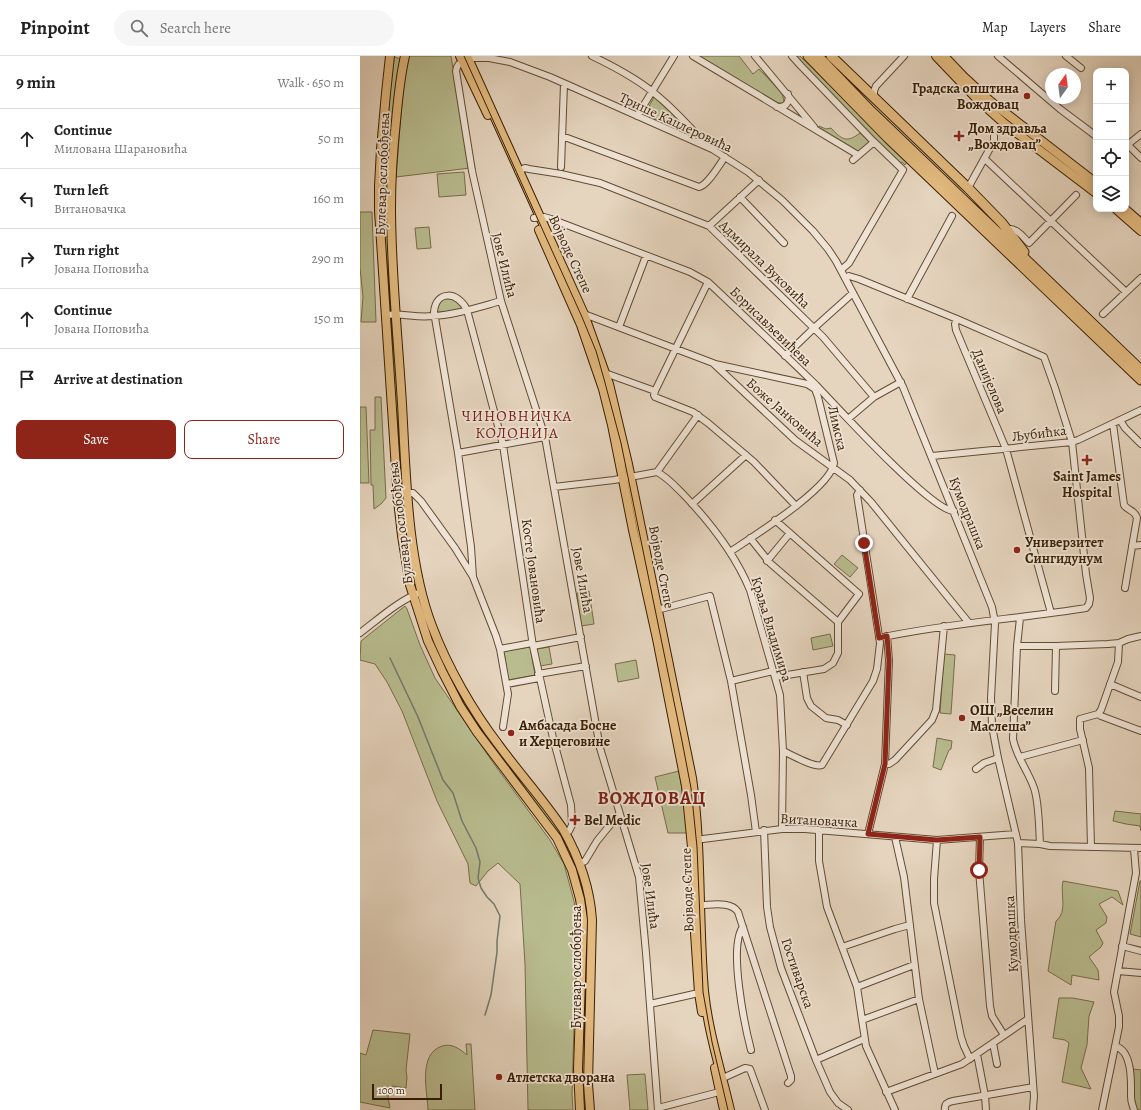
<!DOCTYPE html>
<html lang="en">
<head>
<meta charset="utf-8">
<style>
  :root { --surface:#fff; --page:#f6f6f6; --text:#222; --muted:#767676; --line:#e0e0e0; --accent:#8f2418 }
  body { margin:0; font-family:Alegreya,serif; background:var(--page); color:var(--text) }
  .controls { position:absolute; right:12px; top:12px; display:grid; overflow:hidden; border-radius:8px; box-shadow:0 2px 10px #0003 }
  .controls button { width:36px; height:36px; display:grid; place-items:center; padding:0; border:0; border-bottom:1px solid var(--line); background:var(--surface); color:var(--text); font:20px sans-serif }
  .compass { position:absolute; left:685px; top:12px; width:36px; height:36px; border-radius:50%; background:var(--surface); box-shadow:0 2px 10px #0003; rotate:14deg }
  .scale { position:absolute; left:12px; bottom:10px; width:70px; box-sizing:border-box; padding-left:4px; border:2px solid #391e03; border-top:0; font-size:11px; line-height:14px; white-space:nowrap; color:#391e03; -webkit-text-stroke:3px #eee3d5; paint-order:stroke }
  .stop { position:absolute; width:12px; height:12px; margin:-9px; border:3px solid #8f2418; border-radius:50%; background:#fff }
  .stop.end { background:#8f2418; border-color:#fff; box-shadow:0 1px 4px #0008 }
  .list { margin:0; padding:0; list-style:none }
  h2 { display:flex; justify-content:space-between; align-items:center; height:52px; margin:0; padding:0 16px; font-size:17px }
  h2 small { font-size:13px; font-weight:400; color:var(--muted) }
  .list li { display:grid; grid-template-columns:26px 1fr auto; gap:12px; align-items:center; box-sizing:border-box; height:60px; padding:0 16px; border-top:1px solid var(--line) }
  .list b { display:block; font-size:15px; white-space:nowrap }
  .list p { margin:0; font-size:13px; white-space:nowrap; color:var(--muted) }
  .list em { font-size:13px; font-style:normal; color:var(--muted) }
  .actions { display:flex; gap:8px; padding:12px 16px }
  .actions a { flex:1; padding:9px 0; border:1px solid var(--accent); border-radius:8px; text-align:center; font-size:14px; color:var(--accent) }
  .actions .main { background:var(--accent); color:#fff }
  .icon { flex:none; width:22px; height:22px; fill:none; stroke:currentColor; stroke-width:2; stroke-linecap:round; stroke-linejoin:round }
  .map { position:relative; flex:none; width:781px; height:1054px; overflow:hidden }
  header { display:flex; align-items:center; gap:24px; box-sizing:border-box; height:56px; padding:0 20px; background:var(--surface); border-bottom:1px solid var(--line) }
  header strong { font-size:19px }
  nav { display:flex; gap:22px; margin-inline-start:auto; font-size:14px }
  .search { width:280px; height:36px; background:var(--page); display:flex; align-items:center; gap:10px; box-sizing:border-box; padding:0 14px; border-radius:22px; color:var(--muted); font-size:15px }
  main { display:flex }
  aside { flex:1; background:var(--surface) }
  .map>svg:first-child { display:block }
</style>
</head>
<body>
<header>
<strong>Pinpoint</strong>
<div class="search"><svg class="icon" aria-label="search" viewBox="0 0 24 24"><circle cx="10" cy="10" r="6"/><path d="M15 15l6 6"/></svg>Search here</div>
<nav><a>Map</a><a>Layers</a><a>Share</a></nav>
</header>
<main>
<aside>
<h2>9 min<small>Walk · 650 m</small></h2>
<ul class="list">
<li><svg class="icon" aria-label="ahead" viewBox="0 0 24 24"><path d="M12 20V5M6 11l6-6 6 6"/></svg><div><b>Continue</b><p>Милована Шарановића</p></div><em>50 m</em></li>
<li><svg class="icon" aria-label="left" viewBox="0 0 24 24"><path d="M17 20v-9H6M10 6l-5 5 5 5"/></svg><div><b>Turn left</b><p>Витановачка</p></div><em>160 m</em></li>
<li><svg class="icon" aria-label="right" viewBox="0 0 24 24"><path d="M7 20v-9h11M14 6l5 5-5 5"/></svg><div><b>Turn right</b><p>Јована Поповића</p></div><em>290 m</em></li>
<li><svg class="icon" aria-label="ahead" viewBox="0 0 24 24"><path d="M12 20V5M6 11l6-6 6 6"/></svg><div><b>Continue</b><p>Јована Поповића</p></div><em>150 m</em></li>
<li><svg class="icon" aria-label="arrive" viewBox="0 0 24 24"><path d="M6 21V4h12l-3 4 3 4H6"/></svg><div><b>Arrive at destination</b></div></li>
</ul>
<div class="actions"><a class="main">Save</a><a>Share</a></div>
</aside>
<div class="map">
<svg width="781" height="1054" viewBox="0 0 781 1054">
  <rect width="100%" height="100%" fill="#e5d4be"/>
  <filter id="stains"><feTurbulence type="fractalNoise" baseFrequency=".005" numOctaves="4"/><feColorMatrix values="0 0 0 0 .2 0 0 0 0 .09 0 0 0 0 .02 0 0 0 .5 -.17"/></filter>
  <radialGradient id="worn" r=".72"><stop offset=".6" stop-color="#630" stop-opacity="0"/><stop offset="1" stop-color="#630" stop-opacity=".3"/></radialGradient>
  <path fill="#b8bc8f" stroke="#786d49" d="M49,0h42l19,112 -74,9 5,-64 4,-40z
    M339,0h40l14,18 6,-5 23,24 2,8 -2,2h-4z
    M436,0h4l107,106 -2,3 -3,-3 -2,1 -64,-64z
    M35,1l5,2 -4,35 -8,106 -4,2 -2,-1 2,-63 9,-80z
    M294,41l31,29 1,4 -5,1 -36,-17z
    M459,70l7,3 5,-1c11,12 16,15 29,5l10,10 -12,10 -41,-24z
    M104,116l2,23 -27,2 -2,-23z
    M25,152h3l5,103h-4l-7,-101z
    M0,156h12l4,110h-15l2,-25 -3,-29z
    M69,171l2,21 -14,1 -2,-21z
    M85,242h9l9,11 -27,4 2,-9z
    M31,261h2l11,141 -1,33 -2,-1 -12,-172z
    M15,341h6l5,101 -5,6 -7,5 -1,-24h-2l-1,-55h5z
    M0,351h6l3,76h-9z
    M482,499l16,13 -8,9 -16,-13z
    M229,535l5,33 -13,2 -4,-33z
    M57,542h3l24,61 121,178 4,10h-4l-96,-131 -33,-61z
    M45,550l2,3 13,36 15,33 59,86 56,76 14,24 10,37 3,24 -5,169 1,16h-45l-3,-146 -5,-80 -22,-21 -10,8 -12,15 -6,-3 -2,-19 -31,-63 -35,-90 -15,-29 -12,-18 -15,-4 1,-19z
    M470,578l3,12 -20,4 -2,-12z
    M170,591l5,28 -27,5 -4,-29z
    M189,591l3,17 -12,2 -3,-17z
    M584,598l11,1 -4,59 -11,-1z
    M276,604l3,18 -21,4 -3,-18z
    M577,682l15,3 -1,8 -2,1 -8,20 -8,-3z
    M319,715l10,62h-21l-13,-56z
    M755,755l26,3v17l-1,-5 -14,-2 -13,-3z
    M703,825l55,10 5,14 -11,-8 -13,7 8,13 -1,6 -10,7 7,13 -2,4 -12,10 9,13 1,10 -27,-5 -1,10 -23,-14 8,-50c12,-10 4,-26 7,-40z
    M780,825h1v56l-11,-3z
    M699,942h14l21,4 -5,14 -2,29 -6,23 10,21 -29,-7 7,-39 -4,-3 -12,-2z
    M13,974l37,4 -4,36 1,7 -1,11 -14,-2 -4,11 2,11 -30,-6v-49l6,2z
    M106,988h5l4,66h-47c-1,-20 -10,-56 14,-64 10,-3 18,3 25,9z
    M773,1013l8,1v40h-5l-2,-9z
    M285,1018l3,36h-18l-3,-35z"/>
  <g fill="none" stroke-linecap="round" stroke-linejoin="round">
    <path stroke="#717a6b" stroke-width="1.5" d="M30,602l28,59 25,63 10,13 9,28 14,27 4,14 -2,16 3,10 6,9 7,7 6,12 -3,25v11l-6,43 -6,20"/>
    <g stroke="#644c32" stroke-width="8">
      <path id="minor" d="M232,0c23,11 49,25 68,42 17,14 32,32 48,48
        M333,0l165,99
        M395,0l59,71
        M432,0l9,10 72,75 30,29 -54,93 -8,7
        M638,0l62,53 36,27
        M706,0l15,12
        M514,42v-7l2,-5 28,-30
        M417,51c9,1 13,-5 11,-13
        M277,60l37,-60
        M202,80l137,51c9,-2 20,-22 26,-30
        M768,89l13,13
        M766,90l15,-12
        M625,103l141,133
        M493,104l21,-18
        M201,111l3,-83
        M158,115l7,-3 4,1 32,5 39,9 109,43 114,111 51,60
        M608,132l26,-47v-5
        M380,141l44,46
        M174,162l10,-1 7,2 139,53 18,10c36,34 72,68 108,103 20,21 116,127 138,126
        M349,170l50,-46
        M647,173c9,-2 16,8 22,14l47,-48
        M485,222l4,-2 10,3 98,40 87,38 11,31 17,54 14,132 4,24 -1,6 -3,4c-68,11 -138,15 -207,30
        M348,226l-53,109 -1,4 1,2 38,15 15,11 46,39 42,44
        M547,243l45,-83
        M743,258l38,-36
        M26,259c16,-2 31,3 46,1 23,-1 47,-9 69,-15
        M222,259l2,-1 129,49 82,77 55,40 21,22 98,121
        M597,263l-2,5 1,6 50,119 45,164
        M259,271l27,-71
        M425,300l29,-28 39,-35
        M355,308l92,20 8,5 3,8 16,66c-3,25 -82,74 -104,89
        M245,317l50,18
        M488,363l26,-22 27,-15
        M760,364l5,8 16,16
        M753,368l11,81c4,6 11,5 13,13l-12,70
        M98,397l87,-16
        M572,400l140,-14 6,-2 63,-30
        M297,416l41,-57
        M194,431l60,-7 43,-8c10,5 18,14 26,22 27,28 52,60 67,96l30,105 3,56 -1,78
        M43,437h10l8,8 34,47 18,29 23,59 4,13 8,45 -5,33
        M332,448l54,-49
        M415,464l84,74
        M390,482l20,25 68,59
        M772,490l9,-1
        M407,505l23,-28
        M113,521l-2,-30 -13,-94 -24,-141c2,-22 24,-21 33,-2l36,135 30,201 20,92 18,67 1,20 -3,6 -3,3
        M297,554l53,-14 21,85 20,114 5,37
        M660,562l-3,28 -4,93c3,17 15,32 21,49 5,14 5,40 6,56
        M0,577c20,-15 38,-32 61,-41
        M173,590l48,-9
        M657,590h39l52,-2 11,-1 9,-4 13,-3
        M140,593l32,-6
        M443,616l4,26 4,8 15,12 12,2 9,5
        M178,618l48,-8
        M415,621l49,-8 9,-6 5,-10v-31l21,-28
        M371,625l42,-10
        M147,628l32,-6
        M750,628l31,13
        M695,635l1,-45
        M738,658l3,-4 17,-48 1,-19
        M423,695c9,4 31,17 39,14l51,-84 4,-12 3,-26 -20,-129 -3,-19 3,-5
        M660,701l63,-17
        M525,708h4l6,-4 37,-40 4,-10 8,-84
        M616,713l8,-6 14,-5
        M404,774l3,77 3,20 11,41 35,92 14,32 8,11 10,7
        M459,774v31l8,46 30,80 9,59 29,64
        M508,778l17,-70 4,-104 -2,-24
        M535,781l9,40 15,122 16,75
        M620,781l-1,33 11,136 2,10 12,19
        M335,784l87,-11h23l132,11 79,-6
        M577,784l-3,39v24l27,134 3,9 6,13
        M658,787l22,1 10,2 91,2
        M731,791l-2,-79 -9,-39v-10l18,-5 3,2 40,15
        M219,808l6,-3 12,-20 22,-27
        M341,849c11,0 30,-4 37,7l53,164v4l-3,3
        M383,871c-15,19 2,100 8,123
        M762,890l19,5
        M482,891l53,-18 15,-4
        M758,915l23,2
        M497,931l57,-22
        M290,948l53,-12
        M502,964l57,-21
        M633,987l4,21
        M755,990c18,5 16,37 16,51 0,5 2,9 3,13
        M617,998l8,42 1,14
        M456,1004l48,-21
        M363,1022l22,-10 5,1 15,41
        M526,1036l76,-28 66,-45
        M298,1052l65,-17
        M298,1054l-12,-157 -7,-76 -39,-129 -55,-311 -44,-136 -10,-45 -19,-85 -16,-100 1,-4 2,-3 14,-6h16l21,4 40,15 162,72 36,23 34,28 31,31 15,18 8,12 67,126 89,220 3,16 -4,75 1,28 6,32 20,85 3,77 13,176 -1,14
        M585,1054c-1,-6 3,-8 8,-9l80,-14
        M742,1054l17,-83v-11l-5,-24 22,-119 -2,-24"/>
    </g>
    <g stroke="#391e03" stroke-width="10">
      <path id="major" d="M30,0l-4,37 -5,56 -2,37v25l19,289 4,36 8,49 18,56 14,30 18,35 17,26 80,106 15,32 8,29 3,21 -5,149 2,41
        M45,0c-5,21 -7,43 -9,65 -3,28 -5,57 -5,86 0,65 7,131 11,197 4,70 5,157 30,222 15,40 40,84 66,118 21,29 45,55 65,85 16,28 27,59 29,91l-4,164 2,26
        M100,0l28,59
        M107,0l117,258 25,70 19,80 64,314c10,70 6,142 12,213 4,40 17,80 26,119
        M576,0l42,44 27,24 91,69
        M584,0l20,21 26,24 106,82
        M756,153l25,22
        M765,153l16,14
        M179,174l42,95 22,64 9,36 21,105 24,109 29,147 6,61 3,86 4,60 3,19
        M355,1012l9,42"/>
    </g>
    <g stroke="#391e03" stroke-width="11">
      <path id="highway" d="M448,0l80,82 253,242
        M458,0l53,55 270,259
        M471,0l137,132 34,35 22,29"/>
    </g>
    <use href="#minor" stroke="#eee3d5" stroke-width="6"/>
    <use href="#major" stroke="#e2ba7f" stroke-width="8"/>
    <use href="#highway" stroke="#e2ba7f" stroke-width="9"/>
    <path stroke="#391e03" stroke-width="1" d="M104,0l118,261 14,34 8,28 17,64 61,298 9,47 6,59 6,145 9,50 16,68"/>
  </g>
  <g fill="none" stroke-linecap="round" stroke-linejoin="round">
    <path stroke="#8f2418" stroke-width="5" d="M504,487l15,95 8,-2 2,24 -4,104 -17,70 69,6 43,-3 -1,33"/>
  </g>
  <g fill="#8f2418" stroke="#eee3d5" stroke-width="1.5">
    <circle cx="667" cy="40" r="4"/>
    <path d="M597 74h4v4h4v4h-4v4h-4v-4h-4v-4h4z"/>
    <path d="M725 398h4v4h4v4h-4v4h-4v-4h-4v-4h4z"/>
    <circle cx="657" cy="494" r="4"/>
    <circle cx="602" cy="662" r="4"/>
    <circle cx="151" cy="677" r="4"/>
    <path d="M213 758h4v4h4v4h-4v4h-4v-4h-4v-4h4z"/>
    <circle cx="139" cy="1021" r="4"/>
  </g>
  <g text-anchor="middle" stroke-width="3.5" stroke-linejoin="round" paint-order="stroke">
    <g font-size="14" font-weight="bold" fill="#391e03" stroke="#eee3d5" text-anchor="start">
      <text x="659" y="37" text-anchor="end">Градска општина<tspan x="659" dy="16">Вождовац</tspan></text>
      <text x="608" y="77">Дом здравља<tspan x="608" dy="16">„Вождовац”</tspan></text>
      <text x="727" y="425" text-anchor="middle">Saint James<tspan x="727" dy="16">Hospital</tspan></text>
      <text x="665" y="491">Универзитет<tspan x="665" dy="16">Сингидунум</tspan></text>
      <text x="610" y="659">ОШ „Веселин<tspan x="610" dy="16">Маслеша”</tspan></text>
      <text x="159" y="674">Амбасада Босне<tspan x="159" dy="16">и Херцеговине</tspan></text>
      <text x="224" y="769">Bel Medic</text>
      <text x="147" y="1026">Атлетска дворана</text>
    </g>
    <g font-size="14" fill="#391e03" stroke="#eee3d5">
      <text transform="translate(316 66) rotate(25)" y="5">Трише Кацлеровића</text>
      <text transform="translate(22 118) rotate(-88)" y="5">Булевар ослобођења</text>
      <text transform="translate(211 198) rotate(65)" y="5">Војводе Степе</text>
      <text transform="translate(405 208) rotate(44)" y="5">Адмирала Вуковића</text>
      <text transform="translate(145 209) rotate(76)" y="5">Јове Илића</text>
      <text transform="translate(411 270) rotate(44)" y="5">Борисављевићева</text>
      <text transform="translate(630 325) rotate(67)" y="5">Данијелова</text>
      <text transform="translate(425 356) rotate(41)" y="5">Боже Јанковића</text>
      <text transform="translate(478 372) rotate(77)" y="5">Лимска</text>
      <text transform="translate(679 377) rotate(-7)" y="5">Љубићка</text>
      <text transform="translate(608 457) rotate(68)" y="5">Кумодрашка</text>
      <text transform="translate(40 467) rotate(-97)" y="5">Булевар ослобођења</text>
      <text transform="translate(302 511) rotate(79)" y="5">Војводе Степе</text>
      <text transform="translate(174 515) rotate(82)" y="5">Косте Јовановића</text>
      <text transform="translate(223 524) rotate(80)" y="5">Јове Илића</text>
      <text transform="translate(412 573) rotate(73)" y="5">Краља Владимира</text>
      <text transform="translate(459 764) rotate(3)" y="5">Витановачка</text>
      <text transform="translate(327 834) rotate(-92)" y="5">Војводе Степе</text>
      <text transform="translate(291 840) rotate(82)" y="5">Јове Илића</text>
      <text transform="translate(651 878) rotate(-93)" y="5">Кумодрашка</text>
      <text transform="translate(216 911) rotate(-90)" y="5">Булевар ослобођења</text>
      <text transform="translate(438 917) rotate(71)" y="5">Гостиварска</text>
    </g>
    <g font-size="15" letter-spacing="1" fill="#7a1f14" stroke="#eee3d5">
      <text x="157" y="365">ЧИНОВНИЧКА<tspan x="157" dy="17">КОЛОНИЈА</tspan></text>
    </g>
    <g font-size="18" font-weight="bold" letter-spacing="1" fill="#7a1f14" stroke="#eee3d5">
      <text x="292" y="748">ВОЖДОВАЦ</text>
    </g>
  </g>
  <rect width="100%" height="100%" filter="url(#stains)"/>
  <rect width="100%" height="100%" fill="url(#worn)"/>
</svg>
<div class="controls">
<button>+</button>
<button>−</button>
<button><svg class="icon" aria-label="locate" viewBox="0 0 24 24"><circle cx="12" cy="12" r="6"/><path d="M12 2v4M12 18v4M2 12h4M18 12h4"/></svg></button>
<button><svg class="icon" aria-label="layers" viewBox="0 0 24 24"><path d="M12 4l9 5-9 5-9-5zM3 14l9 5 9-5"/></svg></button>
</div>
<svg class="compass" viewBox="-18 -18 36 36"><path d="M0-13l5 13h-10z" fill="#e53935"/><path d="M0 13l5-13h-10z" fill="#767676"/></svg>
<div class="scale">100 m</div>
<div class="stop" style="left:619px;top:814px"></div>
<div class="stop end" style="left:504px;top:487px"></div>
</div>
</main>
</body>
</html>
